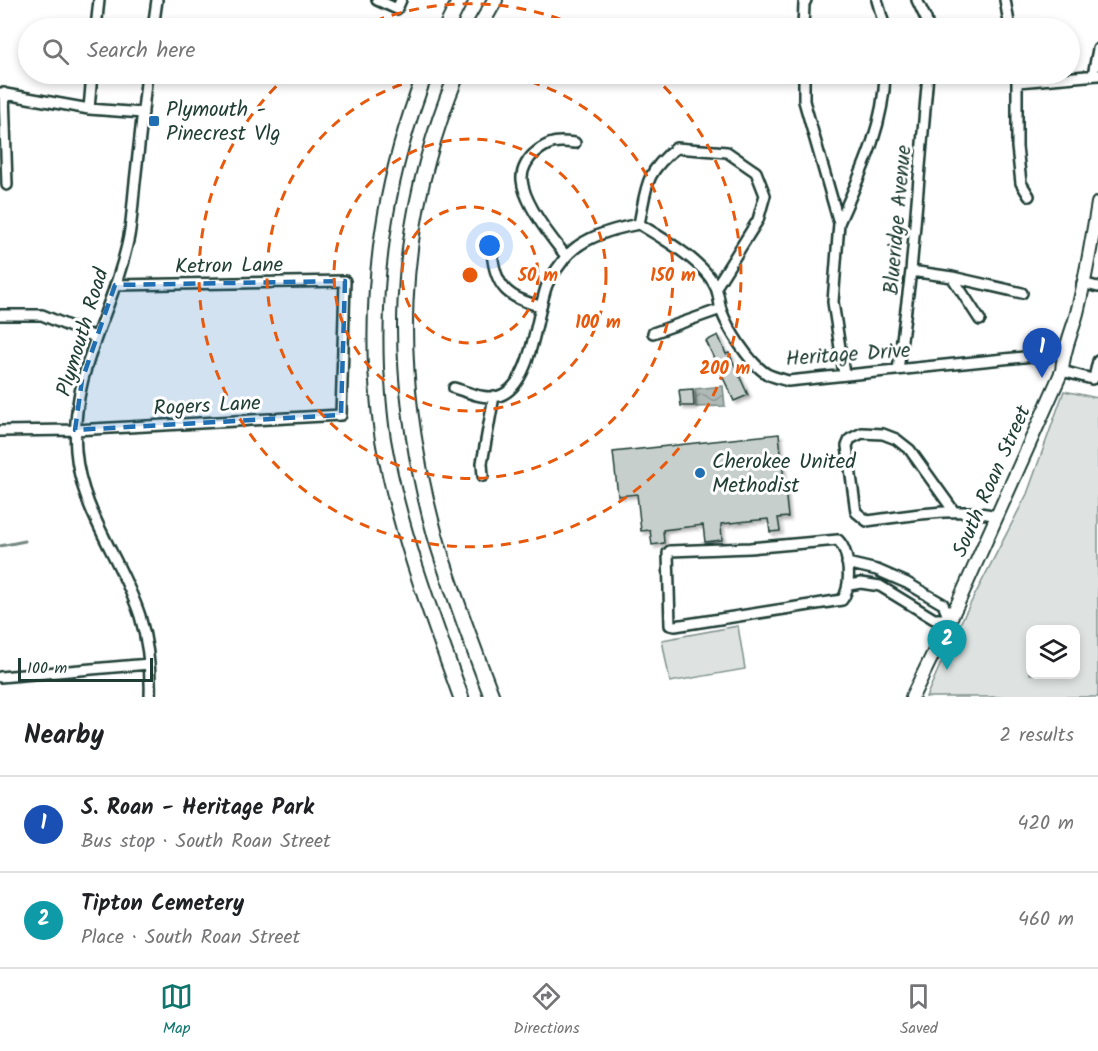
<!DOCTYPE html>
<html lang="en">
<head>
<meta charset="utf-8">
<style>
  :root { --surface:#fff; --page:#f6f6f6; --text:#202124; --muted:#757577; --line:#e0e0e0; --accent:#0f766e }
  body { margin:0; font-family:Kalam,sans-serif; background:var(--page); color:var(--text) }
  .controls { position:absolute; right:18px; bottom:18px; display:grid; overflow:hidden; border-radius:12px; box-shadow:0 3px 9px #0003 }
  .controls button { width:54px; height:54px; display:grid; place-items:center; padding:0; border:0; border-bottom:2px solid var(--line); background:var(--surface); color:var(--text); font:30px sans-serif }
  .scale { position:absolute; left:18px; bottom:15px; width:135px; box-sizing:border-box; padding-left:6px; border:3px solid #1f3d34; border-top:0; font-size:16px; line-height:21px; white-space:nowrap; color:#1f3d34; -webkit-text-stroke:4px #fff; paint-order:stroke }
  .you { position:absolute; left:490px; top:246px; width:21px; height:21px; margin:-15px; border:4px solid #fff; border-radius:50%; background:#1a73e8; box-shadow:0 0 0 9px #1a73e833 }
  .badge { display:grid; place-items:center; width:39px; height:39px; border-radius:50%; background:var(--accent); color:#fff; font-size:20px; font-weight:700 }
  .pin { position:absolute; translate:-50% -50px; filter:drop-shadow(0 2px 3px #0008) }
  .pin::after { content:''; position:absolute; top:32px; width:21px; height:18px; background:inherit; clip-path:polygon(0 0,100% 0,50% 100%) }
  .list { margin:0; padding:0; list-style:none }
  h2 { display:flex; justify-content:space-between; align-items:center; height:78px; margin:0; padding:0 24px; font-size:26px }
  h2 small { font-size:20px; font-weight:400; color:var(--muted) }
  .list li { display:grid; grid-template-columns:39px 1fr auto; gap:18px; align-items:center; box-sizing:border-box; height:96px; padding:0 24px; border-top:2px solid var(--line) }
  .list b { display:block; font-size:22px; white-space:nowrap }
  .list p { margin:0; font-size:20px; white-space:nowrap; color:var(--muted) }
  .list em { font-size:20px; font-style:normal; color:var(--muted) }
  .icon { flex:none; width:33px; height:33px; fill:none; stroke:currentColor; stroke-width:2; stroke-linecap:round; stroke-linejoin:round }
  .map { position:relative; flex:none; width:1098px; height:697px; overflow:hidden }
  .search { position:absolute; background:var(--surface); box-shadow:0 3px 9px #0003; left:18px; right:18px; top:18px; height:66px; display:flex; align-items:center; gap:15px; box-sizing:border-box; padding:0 21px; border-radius:33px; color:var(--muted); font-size:22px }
  .sheet { height:270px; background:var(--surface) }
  nav { display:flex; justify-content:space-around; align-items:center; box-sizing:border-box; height:84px; border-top:2px solid var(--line); background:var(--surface); font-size:16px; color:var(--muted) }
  nav a { display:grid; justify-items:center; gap:3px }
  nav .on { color:var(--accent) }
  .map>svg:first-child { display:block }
</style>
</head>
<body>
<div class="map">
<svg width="1098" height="697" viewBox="0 0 1098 697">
  <defs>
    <pattern id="water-waves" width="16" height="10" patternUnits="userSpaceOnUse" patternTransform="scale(1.5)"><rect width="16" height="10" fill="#afbab7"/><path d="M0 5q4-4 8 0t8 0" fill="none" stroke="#8e9896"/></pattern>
    <filter id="shadow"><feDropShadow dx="3" dy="3" stdDeviation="1.5" flood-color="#0004"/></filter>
  </defs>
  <rect width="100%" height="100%" fill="#fff"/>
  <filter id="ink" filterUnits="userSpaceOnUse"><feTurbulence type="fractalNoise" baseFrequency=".0167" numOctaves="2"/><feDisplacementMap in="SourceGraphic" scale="12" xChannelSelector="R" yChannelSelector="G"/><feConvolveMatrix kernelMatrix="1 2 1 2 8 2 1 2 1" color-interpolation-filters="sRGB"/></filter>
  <g filter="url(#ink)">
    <path fill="#dee3e2" stroke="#7e908b" stroke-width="1.5" fill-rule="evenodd" d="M1064,391l34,7v299h-172l23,-52 78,-151zM1030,630h46v44h-46z
      M738,626l7,43 -75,13 -8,-42z"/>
    <path fill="url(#water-waves)" stroke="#758883" stroke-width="1.5" d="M723,386l2,20 -29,1 -1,-18z"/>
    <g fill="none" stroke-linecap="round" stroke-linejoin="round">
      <path stroke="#758883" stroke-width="3" d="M0,546l25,-5"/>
    </g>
    <path fill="#c7cfcc" stroke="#1f3d34" stroke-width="1.5" filter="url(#shadow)" d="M718,335l8,19 3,-1 19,42 -14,6 -28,-60z
      M693,389l1,17h-13l-2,-16z
      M779,434l9,83 -10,1 2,13 -10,1 -2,-13 -47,5 1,16 -17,2 -2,-17 -40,5 1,13 -12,2 -2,-15 -9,1 -4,-37 -19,2 -5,-44z"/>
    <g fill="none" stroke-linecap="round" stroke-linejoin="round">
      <g stroke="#1f3d34" stroke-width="14">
        <path id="minor" d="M377,0l20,9 4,-9
          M877,0l8,28
          M917,0l9,19 2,9
          M1005,0l5,28
          M96,28l3,-28
          M153,28l4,-28
          M803,28l1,-24 2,-4
          M147,74c-4,36 -8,72 -12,108 -2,18 -3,37 -6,54 -15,76 -59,134 -53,215 5,61 46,109 64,165 8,27 11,53 10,81
          M203,74h9
          M804,74v27l35,122 -6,79 11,72
          M1017,74v73l4,36 8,13
          M1093,75l5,-26
          M1018,82l80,-7
          M0,93l89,16 54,4
          M4,93l3,92
          M89,109l3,-35
          M839,223c21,-48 45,-96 46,-149
          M639,224c8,-38 5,-50 37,-76l51,4 29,20 9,23 -7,25 -42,67
          M492,252c3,35 16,46 48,54
          M566,256c-14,-17 -42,-53 -44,-76 -1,-10 6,-22 14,-28 14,-11 21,-11 39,-9
          M911,271l41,6 70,16
          M952,277l28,43
          M1082,283l16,4
          M0,315h42l53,22
          M653,333l68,-24
          M898,370l13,-99 17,-197
          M1062,371l30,8 2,-1 4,-17
          M454,388c14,4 30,12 45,8 33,-10 37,-82 48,-111 4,-9 12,-19 18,-27 17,-21 48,-29 74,-34 23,14 66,38 77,64 3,7 3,15 5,22 7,19 28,53 46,64 6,3 15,5 21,7l275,-28
          M0,431l75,-1 266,-15 4,-134 -230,4
          M483,476l-1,-13 12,-67
          M953,510l-43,-60 -14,-11 -13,-5 -21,-1 -12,6 -3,7 9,66 11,9c43,-5 87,-15 130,-5
          M838,540c12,12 14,47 4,60l-167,26 -5,-1 -2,-72 2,-2 80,-3z
          M847,563l30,7 30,13 36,21 6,15h-15l-54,-33 -19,-3 -12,2
          M0,677l149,-13"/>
      </g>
      <g stroke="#1f3d34" stroke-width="16">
        <path id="major" d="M912,697l46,-94 104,-232c1,-21 10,-38 15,-58 9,-36 15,-73 21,-110"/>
      </g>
      <g stroke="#1f3d34" stroke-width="18">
        <path id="highway" d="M446,28l14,-28
          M479,28l16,-28
          M425,74c-37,97 -53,190 -49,294 2,25 3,51 8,77 16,87 47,169 77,252
          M457,74c-64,155 -66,300 -22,461 16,55 37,109 57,162"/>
      </g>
      <use href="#minor" stroke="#fff" stroke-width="9"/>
      <use href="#major" stroke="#fff" stroke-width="12"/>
      <use href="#highway" stroke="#fff" stroke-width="14"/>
    </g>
  </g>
  <path fill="#1f6fb2" fill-opacity="0.2" stroke="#1f6fb2" stroke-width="4.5" stroke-dasharray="12 8" stroke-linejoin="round" d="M345,281l-4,134 -266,15 7,-50 33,-95z"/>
  <g fill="none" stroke="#e8590c" stroke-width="3" stroke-dasharray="10 8">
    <circle cx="470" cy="275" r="68"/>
    <circle cx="470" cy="275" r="136"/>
    <path d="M495 74A203 203 0 1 1 445 74"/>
    <path d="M358 28A271 271 0 0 1 582 28M651 74A271 271 0 1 1 289 74"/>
  </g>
  <g fill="#1f6fb2" stroke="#fff" stroke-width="2">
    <rect x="148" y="115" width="12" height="12" rx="3"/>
    <circle cx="700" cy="473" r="6"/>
  </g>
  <g text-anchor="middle" stroke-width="6" stroke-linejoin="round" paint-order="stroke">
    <g font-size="21" fill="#1f3d34" stroke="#fff" text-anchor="start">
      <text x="166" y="116">Plymouth -<tspan x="166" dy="24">Pinecrest Vlg</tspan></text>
      <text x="712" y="468">Cherokee United<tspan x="712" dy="24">Methodist</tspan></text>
    </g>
    <g font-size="21" fill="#1f3d34" stroke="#fff">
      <text transform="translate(897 220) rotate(-85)" y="7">Blueridge Avenue</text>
      <text transform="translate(229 265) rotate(-1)" y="7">Ketron Lane</text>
      <text transform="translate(82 332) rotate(-73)" y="7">Plymouth Road</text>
      <text transform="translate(848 354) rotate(-4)" y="7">Heritage Drive</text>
      <text transform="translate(207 405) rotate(-3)" y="7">Rogers Lane</text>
      <text transform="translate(991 481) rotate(-66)" y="7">South Roan Street</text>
    </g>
  </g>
  <circle cx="470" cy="275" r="9" fill="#e8590c" stroke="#fff" stroke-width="3"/>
  <g font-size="18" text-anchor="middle" font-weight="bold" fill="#e8590c" stroke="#fff" stroke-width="6" stroke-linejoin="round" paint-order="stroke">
    <text x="538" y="281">50 m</text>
    <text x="673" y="281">150 m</text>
    <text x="598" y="328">100 m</text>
    <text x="725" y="374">200 m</text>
  </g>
</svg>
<div class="controls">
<button><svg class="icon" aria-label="layers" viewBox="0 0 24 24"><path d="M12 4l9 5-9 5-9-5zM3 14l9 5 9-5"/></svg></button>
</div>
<div class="scale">100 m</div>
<div class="you"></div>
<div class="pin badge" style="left:1042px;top:378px;background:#1a4fb4">1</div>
<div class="pin badge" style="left:947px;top:670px;background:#0f9aa8">2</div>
<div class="search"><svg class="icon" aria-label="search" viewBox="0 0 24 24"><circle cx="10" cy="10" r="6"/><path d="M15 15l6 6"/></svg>Search here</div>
</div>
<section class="sheet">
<h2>Nearby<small>2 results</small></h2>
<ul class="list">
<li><span class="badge" style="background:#1a4fb4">1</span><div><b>S. Roan - Heritage Park</b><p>Bus stop · South Roan Street</p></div><em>420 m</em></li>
<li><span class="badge" style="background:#0f9aa8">2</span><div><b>Tipton Cemetery</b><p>Place · South Roan Street</p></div><em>460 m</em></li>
</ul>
</section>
<nav>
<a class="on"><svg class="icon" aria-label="map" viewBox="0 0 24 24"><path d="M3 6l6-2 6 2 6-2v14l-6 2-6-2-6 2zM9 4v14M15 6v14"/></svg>Map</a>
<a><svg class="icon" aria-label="directions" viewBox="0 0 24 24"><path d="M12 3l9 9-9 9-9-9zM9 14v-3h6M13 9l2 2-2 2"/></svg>Directions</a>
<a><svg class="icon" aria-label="saved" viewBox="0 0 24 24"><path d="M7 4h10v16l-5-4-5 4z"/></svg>Saved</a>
</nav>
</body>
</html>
